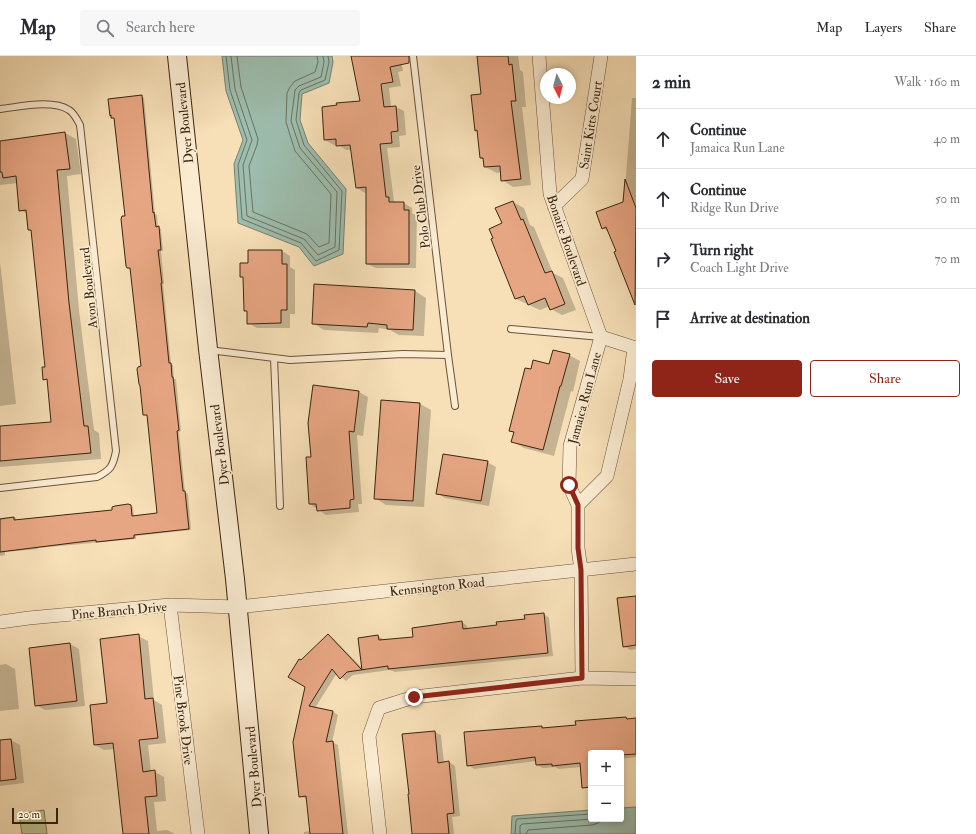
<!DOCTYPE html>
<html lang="en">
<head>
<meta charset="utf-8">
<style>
  :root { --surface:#fff; --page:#f7f7f7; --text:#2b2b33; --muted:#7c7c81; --line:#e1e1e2; --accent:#8f2418 }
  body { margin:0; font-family:"IM FELL Double Pica",serif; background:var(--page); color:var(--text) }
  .controls { position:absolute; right:12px; bottom:12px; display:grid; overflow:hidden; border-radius:4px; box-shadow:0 2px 6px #0003 }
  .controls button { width:36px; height:36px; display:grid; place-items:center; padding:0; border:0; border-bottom:1px solid var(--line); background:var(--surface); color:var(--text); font:20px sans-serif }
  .compass { position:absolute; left:540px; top:12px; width:36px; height:36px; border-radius:50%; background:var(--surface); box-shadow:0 2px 6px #0003; rotate:174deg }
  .scale { position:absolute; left:12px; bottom:10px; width:46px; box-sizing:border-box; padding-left:4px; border:2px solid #3b2510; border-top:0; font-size:11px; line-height:14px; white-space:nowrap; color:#3b2510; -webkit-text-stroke:3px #faebd1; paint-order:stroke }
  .stop { position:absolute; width:12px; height:12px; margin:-9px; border:3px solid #8f2418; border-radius:50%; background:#fff }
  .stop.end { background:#8f2418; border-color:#fff; box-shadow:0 1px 4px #0008 }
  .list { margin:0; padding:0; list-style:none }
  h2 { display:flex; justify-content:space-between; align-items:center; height:52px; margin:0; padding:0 16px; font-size:17px }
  h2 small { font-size:13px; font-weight:400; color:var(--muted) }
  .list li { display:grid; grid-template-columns:26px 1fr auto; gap:12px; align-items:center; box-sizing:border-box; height:60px; padding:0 16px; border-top:1px solid var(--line) }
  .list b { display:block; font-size:15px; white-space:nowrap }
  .list p { margin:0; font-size:13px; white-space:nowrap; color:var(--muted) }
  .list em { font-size:13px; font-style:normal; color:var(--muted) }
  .actions { display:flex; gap:8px; padding:12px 16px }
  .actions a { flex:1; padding:9px 0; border:1px solid var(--accent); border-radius:4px; text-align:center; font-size:14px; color:var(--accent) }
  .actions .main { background:var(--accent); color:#fff }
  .icon { flex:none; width:22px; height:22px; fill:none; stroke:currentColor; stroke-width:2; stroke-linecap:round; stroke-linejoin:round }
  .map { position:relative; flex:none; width:636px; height:778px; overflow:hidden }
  header { display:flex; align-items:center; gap:24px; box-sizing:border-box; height:56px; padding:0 20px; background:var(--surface); border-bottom:1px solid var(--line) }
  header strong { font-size:19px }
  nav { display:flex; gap:22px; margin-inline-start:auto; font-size:14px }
  .search { width:280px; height:36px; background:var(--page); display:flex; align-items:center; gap:10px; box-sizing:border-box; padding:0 14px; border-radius:4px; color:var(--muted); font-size:15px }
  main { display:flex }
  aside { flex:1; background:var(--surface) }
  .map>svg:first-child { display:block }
</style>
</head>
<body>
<header>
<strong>Map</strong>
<div class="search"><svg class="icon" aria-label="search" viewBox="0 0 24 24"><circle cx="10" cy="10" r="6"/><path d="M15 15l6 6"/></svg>Search here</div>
<nav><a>Map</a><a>Layers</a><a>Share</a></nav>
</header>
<main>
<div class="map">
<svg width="636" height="778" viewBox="0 0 636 778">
  <rect width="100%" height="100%" fill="#f7e0b8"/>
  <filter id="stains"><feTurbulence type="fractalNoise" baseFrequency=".005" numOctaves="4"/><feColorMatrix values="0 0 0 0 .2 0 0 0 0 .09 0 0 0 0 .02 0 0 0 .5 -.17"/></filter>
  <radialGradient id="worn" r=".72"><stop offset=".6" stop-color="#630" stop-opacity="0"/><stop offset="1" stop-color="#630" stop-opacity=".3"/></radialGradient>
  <path fill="#bcc28f" stroke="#7c7450" d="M44,754l3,24h-25l-3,-20z"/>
  <path fill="#9dbdae" stroke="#76806f" d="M222,0h110l1,6 -4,21 -27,11 -2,26 8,23 38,46 -3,65 -29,12 -15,-19 -61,-24 -4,-59 9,-24 -17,-49z
    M636,751v27h-125l1,-18 79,-6v9h30v-11z"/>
  <path fill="#0003" d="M352,0h48l3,15 -5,1 3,14 -12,2 2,19h5l8,4 2,24 -7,1 1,11 -13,1 7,53 3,2h7l8,5v5l5,3 -1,52h-40l-9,-4v-72l-2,1 -8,-5 -5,-38h-6l-9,-6 -3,1 -9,-5 36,-38z
    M478,0h40l2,14 3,2 3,35h-4l9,78 -18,2 -11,-7 -1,-8 -4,1 -12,-6v-7l-5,-2 -2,-27 -2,-1 6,-35z
    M142,40l2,2 11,116 2,1 1,12 3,2 2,22h-2l3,33h-1l8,80 2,1 1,14h2l5,52 -2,1 6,60 3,2 3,36 -55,6v3l-98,9v1l-33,3v3l-5,1v-38l13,-1 3,1v3l97,-10 18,-5 2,1 1,9 24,-2 -10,-98 -4,-1 -2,-48 -11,-97 -3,-2 -2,-51 -11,-98 -4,-4z
    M636,40v201l-4,-2 -23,-63 -6,-4 21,-26 8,-104h4z
    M65,77l11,6 5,35 -14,2 12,134 15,120 5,3 2,26 -101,8v-40l52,-4 -4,-42 -4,-2 2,-11 -14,-137 -3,-1 -1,-16 -8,-4 -2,-27 -18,2v-43z
    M513,146l11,6 6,17 4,2 19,46 10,5 13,32 -14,5 -11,-6 -1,-3 -10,4 -24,-11 -24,-60 11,-15z
    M282,195l8,5v11l5,3v44h-5v14h-33l-9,-5v-11l-3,-2 -1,-32 -3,-2 8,-12z
    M0,206l16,142 -16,2z
    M315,229l100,6 11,7 -2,38 -25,-1 -9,-5 -11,-2 -1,5 -54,-3 -11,-7z
    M569,299l11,6 -7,31 -2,-1 -17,65 -30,-8 -11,-6 2,-9 -5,-2 22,-61 18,-5z
    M314,330l45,6 9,5 -5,39 -6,-1 5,69h-4l1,8 -33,3 -16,-11z
    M420,348l11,6 -7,97 -38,-2 -11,-7z
    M487,406l9,5 -7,39 -44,-8 -8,-5z
    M636,541v52l-6,1 -6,-4z
    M544,558l5,4 4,38 -158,16 -5,-2 -37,5 -7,6 -9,-8 -22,35 17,3 6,4 -6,27 6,3 10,89h-44v-2l7,-1 -4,-32 -7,-3 6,-110 -5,-24 28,-26 5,3 29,30 15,-33 5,3v2l31,-3 48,-16 5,4 1,3 30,-3z
    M138,580l10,5 6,59 8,5 4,38 -18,2 3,27h4l9,5 2,24 -12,1 3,29 10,-1 8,4h-51l-9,-85 -11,1 -9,-5 13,-41z
    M70,588l9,5 6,57 -40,4 -9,-5 -6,-56z
    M6,608l9,5 4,40 -19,2v-46z
    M626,662l2,1h8v38l-15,2v-6h-30v22l-10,-8 -22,2 -4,-2 -12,1 -6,-3 -1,-4 -62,8 -6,-4 74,-38 4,2z
    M435,676l6,3 3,28 5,-1 6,4 5,50 -8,1 2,17h-33z
    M11,684l9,5 4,38 -24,3v-45z"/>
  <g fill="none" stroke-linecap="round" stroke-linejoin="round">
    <path stroke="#6c715f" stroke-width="1" d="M226,0l4,34 17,50 -9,25 4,54 59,24 15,18 23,-11 3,-59 -38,-46 -8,-25 3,-27 2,-3 24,-10 4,-18 -1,-6
      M231,0l4,33 17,51 -9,25 4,51 57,23 14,16 17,-8 2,-55 -37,-44 -9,-27 4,-31 4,-4 22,-9 3,-15 -1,-6
      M237,0l4,31 17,52 -1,6 -8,21 4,46 54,22 12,13 10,-4 2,-49 -36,-43 -9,-29 1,-29 3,-6 5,-6 20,-9 3,-10 -1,-6
      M515,778l1,-13 1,-2 74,-5
      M520,778v-8l2,-2 71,-5
      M526,778l2,-4 64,-5 6,-2 5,-4"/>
  </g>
  <path fill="#e7a683" stroke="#3b2510" d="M351,0h58v7l-19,4 3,15 -12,2 3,23 12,-1 2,25 -7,1 1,11 -12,1 6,53h3v5h15v8h5v54h-43v-77l-10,1 -6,-43 -14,1v-7l-12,1 -2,-33 15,-2 -1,-2 24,-2z
    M477,0h31l1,9 3,-1 4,37h-5l10,78 -20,2 -1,-15 -16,1 -1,-9h-3l-3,-28 -2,1 -4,-36 10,-1z
    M142,39l11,118 1,-1 2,15 3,-1 2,24h-3l4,33h-1l8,80h2l1,14h1l6,53 -2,1 3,32 3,28h2l4,38 -55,6v3l-38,4v-2l-96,12v-33l14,-2v3l98,-10v-3l3,-1 13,-2 3,1 1,11 25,-3 -10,-98h-4l-3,-29 -1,-2 -2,-15 1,-2 3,-1 -11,-98h-3l-1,-2 -5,-47 1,-3h3l-11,-98h-3v-3l-1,1 -2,-17z
    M65,76l5,37 -13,1 12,133 15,123h4l3,27 -91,8v-35l51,-4 -4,-43 -4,1 -1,-13h3l-14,-137h-3l-2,-20 -7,1 -3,-35 -13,2 -1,-6h-2v-31z
    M625,123l11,29 -1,97 -21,-53 2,-1 -10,-24 -4,2 -6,-17 27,-10z
    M513,145l8,19 2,-1 22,54 7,-2 13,33 -15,6 -5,-12 -17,7 -4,-9 -9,3 -24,-60 2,-1 -4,-9 13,-6 -7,-15z
    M248,194h34v14h5v46h-6v13l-34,1v-13h-3l-1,-34h-3v-14h8z
    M314,228l101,6 -2,40 -26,-1v-4l-19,-2 -1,4 -55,-3z
    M553,294l17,4 -9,32h-1l-17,64 -32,-8 3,-10 -5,-1 16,-63 6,1 2,-9 16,4z
    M313,329l46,6 -5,41 -5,-1 5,68 -4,1v8l-33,3 -1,-7h-7l-3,-47h5l-3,-34z
    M381,344l39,3 -7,98 -39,-2z
    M443,398l45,7 -7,40 -45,-7z
    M636,540v49l-13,2 -6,-49z
    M544,557l4,40 -160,16v-3l-41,6 -7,7 -8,-10 -23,37 24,5 -7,31 7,-1 10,93h-33l-4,-38 -7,1 -6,-55 12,-55 -17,-10 11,-18 2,1 27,-26 34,36 -4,-32 20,-3 1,5 34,-3 -1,-9 50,-7 1,8 34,-4 -1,-3 29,-3 -1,-4z
    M139,578l6,65 8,-1 5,40 -19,2 4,32 12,-2 2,26 -12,1 4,37h-26l-10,-91 -19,2 -4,-40 17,-2 -7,-64z
    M70,587l7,58 -42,5 -6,-58z
    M626,661l1,2 9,-1v36l-15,1v-2h-30v34l-9,1 -2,-25 -28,3v-2l-16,1 -1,-8 -68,9 -3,-34 78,-6v2l34,-3 -1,-4z
    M435,675l3,32 11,-2 5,52 -7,1 2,20h-37l-4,-40h1l-7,-60z
    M11,683l5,40 -16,2v-41z"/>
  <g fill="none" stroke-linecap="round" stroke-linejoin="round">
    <g stroke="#6a543a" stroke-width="8">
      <path id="lane" d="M413,0l35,299 7,51
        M0,53c19,-2 52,-10 69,1 5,3 8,9 11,15l36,326c-3,15 -5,19 -19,26l-97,11
        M511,273l90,8
        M209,294l81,10 113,-6 45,1
        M274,302l6,148"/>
    </g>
    <g stroke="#6a543a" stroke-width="14">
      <path id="street" d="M539,0l11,138 51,143 35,11
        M554,150l28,-27 19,-123
        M578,449l-9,-20 1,-39 31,-109
        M170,549l28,229
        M0,566l29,-4 141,-13 68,2 398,-43
        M582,622l-1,-108 -3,-22v-43l29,-29 23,-97 4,-31
        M380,778l-11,-98 10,-28 35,-11 168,-19 54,1"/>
    </g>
    <g stroke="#3b2510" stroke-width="20">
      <path id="secondary" d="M177,0l31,293 27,230 24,255"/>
    </g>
    <use href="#lane" stroke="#faebd1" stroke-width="6"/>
    <use href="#street" stroke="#faebd1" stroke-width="13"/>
    <use href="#secondary" stroke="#faebd1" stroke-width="18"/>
  </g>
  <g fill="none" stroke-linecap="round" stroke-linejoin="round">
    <path stroke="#8f2418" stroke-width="5" d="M414,641l168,-19 -1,-108 -3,-22v-43l-9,-20"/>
  </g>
  <g text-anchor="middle" stroke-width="3.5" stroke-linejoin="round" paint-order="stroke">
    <g font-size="13" fill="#3b2510" stroke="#faebd1">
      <text transform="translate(184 67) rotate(-96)" y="5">Dyer Boulevard</text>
      <text transform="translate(590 69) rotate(-81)" y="5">Saint Kitts Court</text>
      <text transform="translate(420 151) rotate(-97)" y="5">Polo Club Drive</text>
      <text transform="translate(567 184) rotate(71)" y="5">Bonaire Boulevard</text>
      <text transform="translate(88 232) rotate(-96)" y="5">Avon Boulevard</text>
      <text transform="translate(584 342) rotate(-75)" y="5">Jamaica Run Lane</text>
      <text transform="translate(219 389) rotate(-97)" y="5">Dyer Boulevard</text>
      <text transform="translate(437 530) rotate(-6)" y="5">Kennsington Road</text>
      <text transform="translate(119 554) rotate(-5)" y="5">Pine Branch Drive</text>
      <text transform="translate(184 664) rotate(83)" y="5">Pine Brook Drive</text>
      <text transform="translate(253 711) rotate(-95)" y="5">Dyer Boulevard</text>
    </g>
  </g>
  <rect width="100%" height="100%" filter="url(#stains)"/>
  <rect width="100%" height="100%" fill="url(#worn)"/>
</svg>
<div class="controls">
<button>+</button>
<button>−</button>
</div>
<svg class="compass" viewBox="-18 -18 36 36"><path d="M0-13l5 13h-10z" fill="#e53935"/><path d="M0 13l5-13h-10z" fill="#7c7c81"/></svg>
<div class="scale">20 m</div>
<div class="stop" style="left:569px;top:429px"></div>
<div class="stop end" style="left:414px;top:641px"></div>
</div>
<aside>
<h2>2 min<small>Walk · 160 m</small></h2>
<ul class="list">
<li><svg class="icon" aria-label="ahead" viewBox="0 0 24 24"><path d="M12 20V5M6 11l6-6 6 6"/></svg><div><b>Continue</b><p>Jamaica Run Lane</p></div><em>40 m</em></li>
<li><svg class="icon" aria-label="ahead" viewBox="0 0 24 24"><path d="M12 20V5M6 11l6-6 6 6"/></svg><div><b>Continue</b><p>Ridge Run Drive</p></div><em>50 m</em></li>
<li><svg class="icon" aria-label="right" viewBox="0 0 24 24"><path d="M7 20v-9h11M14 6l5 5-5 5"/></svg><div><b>Turn right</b><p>Coach Light Drive</p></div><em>70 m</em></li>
<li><svg class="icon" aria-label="arrive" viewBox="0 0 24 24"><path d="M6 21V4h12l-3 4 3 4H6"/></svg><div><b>Arrive at destination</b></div></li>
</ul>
<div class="actions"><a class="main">Save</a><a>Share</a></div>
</aside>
</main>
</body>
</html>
